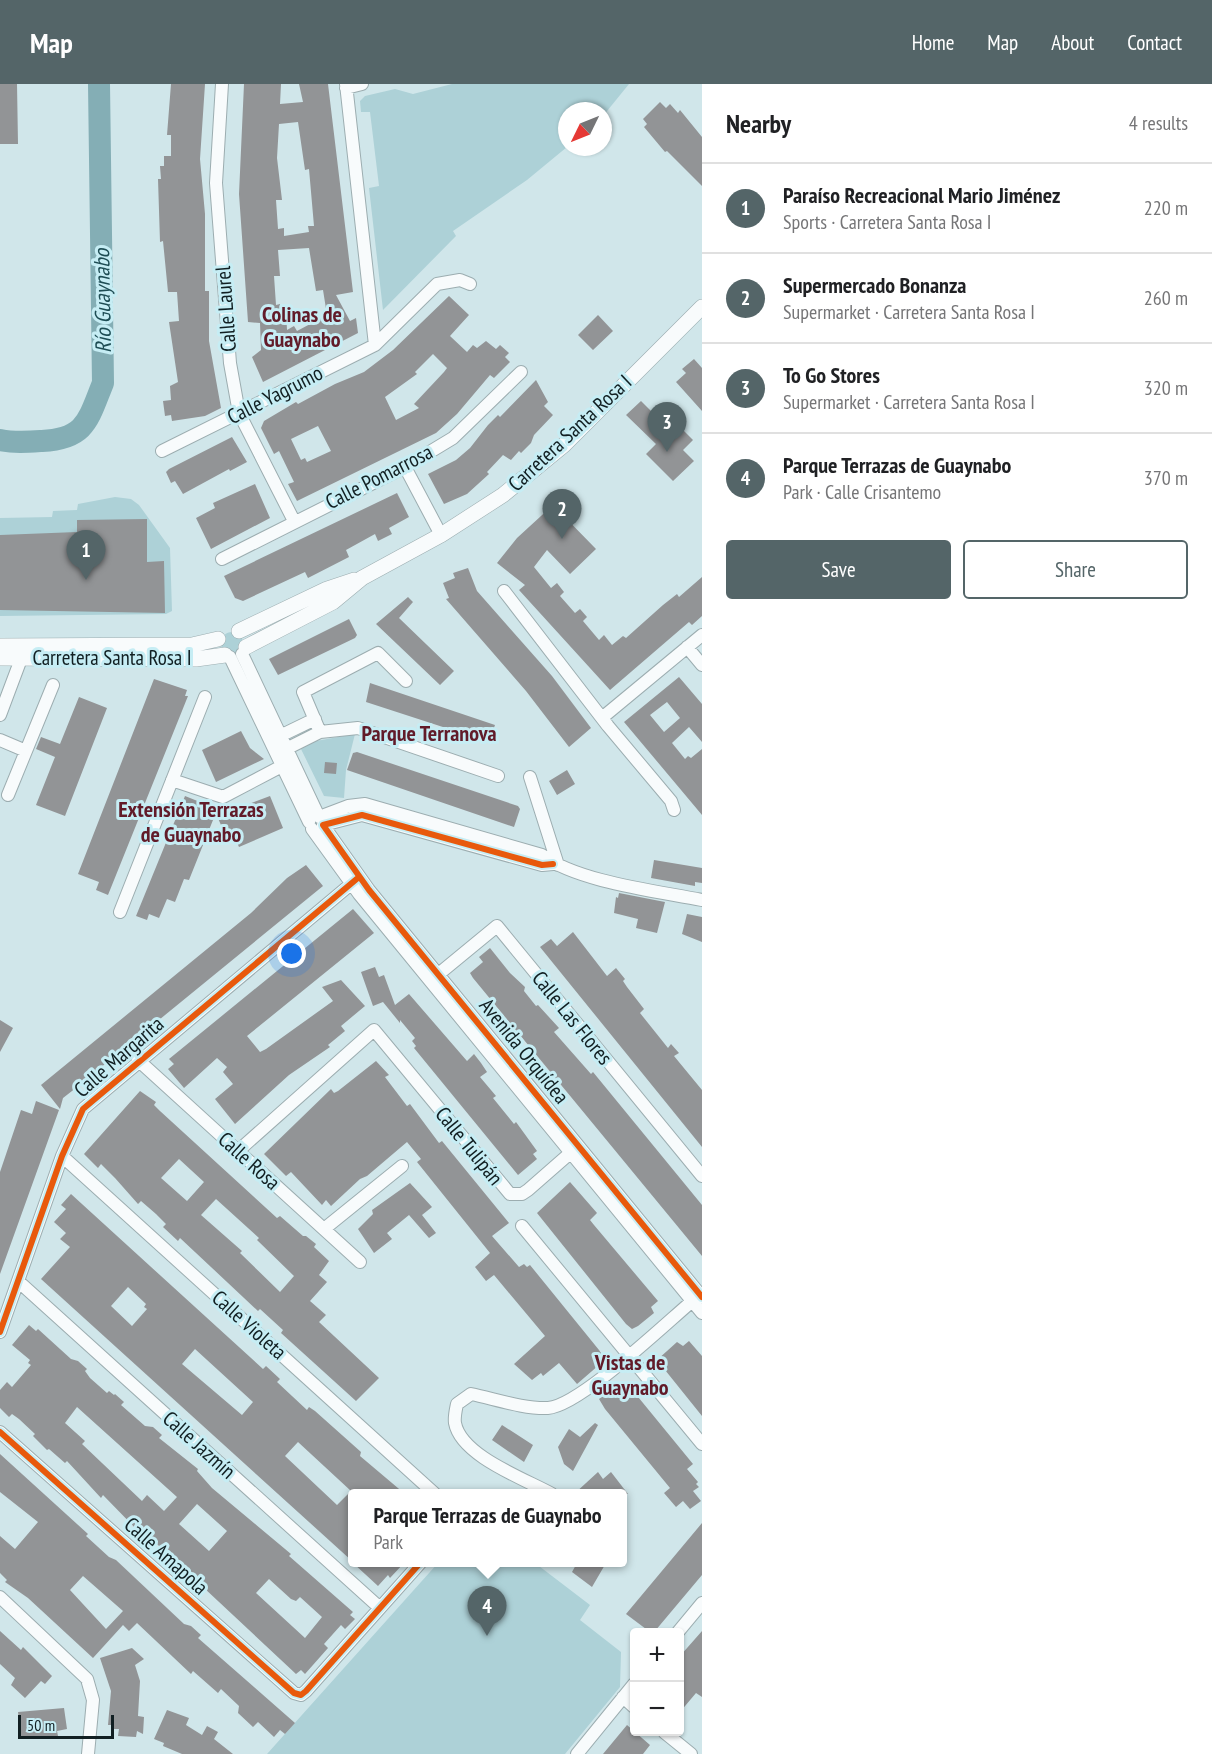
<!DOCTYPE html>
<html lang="en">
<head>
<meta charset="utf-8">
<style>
  :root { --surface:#fff; --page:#f2f2f2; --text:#202124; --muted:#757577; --line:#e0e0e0; --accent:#546568 }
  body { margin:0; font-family:"PT Sans Narrow",sans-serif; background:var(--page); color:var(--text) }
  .controls { position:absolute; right:18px; bottom:18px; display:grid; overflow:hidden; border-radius:6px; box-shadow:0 2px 4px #0004 }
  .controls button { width:54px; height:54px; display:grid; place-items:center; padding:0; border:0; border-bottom:2px solid var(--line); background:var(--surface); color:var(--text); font:30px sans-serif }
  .compass { position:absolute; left:558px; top:18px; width:54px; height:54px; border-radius:50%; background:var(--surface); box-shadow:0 2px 4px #0004; rotate:227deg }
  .scale { position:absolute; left:18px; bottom:15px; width:96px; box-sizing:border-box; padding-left:6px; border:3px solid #111f22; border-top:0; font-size:16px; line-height:21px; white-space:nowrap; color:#111f22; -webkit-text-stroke:4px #c6edf4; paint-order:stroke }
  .you { position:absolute; left:292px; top:870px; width:21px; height:21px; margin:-15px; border:4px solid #fff; border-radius:50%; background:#1a73e8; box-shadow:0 0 0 9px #1a73e833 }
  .badge { display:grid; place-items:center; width:39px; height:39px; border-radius:50%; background:var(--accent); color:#fff; font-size:20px; font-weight:700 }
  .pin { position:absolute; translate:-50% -50px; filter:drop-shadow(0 2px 3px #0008) }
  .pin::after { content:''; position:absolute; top:32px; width:21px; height:18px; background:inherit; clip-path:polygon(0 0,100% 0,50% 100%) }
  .popup { position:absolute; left:348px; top:1405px; width:279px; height:78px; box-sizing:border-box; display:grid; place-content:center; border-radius:6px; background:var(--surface); filter:drop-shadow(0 2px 4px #0005); font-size:20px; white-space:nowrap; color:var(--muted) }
  .popup b { font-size:22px; color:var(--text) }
  .popup::after { content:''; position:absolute; left:50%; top:100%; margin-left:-12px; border:12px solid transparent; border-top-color:var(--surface) }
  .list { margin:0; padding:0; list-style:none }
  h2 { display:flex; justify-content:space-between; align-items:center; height:78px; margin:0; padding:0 24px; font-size:26px }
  h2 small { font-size:20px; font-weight:400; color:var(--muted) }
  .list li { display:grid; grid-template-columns:39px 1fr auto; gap:18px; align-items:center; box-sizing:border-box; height:90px; padding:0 24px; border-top:2px solid var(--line) }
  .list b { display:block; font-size:22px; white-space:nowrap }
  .list p { margin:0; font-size:20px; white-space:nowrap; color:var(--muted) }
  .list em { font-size:20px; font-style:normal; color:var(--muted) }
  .actions { display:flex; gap:12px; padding:18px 24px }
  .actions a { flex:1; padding:14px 0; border:2px solid var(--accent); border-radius:6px; text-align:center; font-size:21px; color:var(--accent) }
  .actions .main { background:var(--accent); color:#fff }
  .map { position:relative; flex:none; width:702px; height:1670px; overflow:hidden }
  header { display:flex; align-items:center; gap:36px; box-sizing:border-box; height:84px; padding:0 30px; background:var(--accent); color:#fff }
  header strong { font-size:28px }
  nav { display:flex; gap:33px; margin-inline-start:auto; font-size:21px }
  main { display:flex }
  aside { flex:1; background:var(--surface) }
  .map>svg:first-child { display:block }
</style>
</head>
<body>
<header>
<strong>Map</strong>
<nav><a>Home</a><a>Map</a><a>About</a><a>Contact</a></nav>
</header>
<main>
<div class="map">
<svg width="702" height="1670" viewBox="0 0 702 1670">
  <rect width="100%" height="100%" fill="#d0e6ea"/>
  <path fill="#add1d7" d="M452,0h177l-26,32v-5h-36v36l-40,33 -74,51 3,5 -73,74 -14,-122 10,-2 -9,-74h-9l-1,-11 5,-5 30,-7 18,5z
    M115,413l16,2 8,6 31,43 2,63 -6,3 -166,2v-98l52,-1 1,-6 24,-1 1,-6z
    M221 559a11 11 0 1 1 22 0a11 11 0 1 1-22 0Z
    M355,650l-9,36 -2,28 -20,-2 -23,-47 15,-8z
    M438,1479h97l55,42 -10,15 41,32 -1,35 -55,67h-298z"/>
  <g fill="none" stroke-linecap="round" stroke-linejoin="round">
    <path stroke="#84aeb5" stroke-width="22" d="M0,356c14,3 27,2 42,1 44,-2 46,-21 61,-58l-4,-299"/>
  </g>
  <path fill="#929496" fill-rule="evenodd" d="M0,0h17l1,60h-18z
    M171,0h34l-5,75 5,55v77h4v50l12,67 -16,8 -33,5 -1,-6 -6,1 -2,-15 8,-1 -1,-14 8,-4 -9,-60 10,-1 -2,-29h-9l-5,-51 -3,1 -2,-63h3l-1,-13h4v-10h7v-21h-4z
    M244,0h37l-1,20 23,-2 -4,-18h29l25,208 -17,3 14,26 6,-3 2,15 -95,49 -11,-25 9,-7 -1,-27 -12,-1 -9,-128zM298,38l7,48 4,-1 5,57h-6l1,6 -25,4v-8l-6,1 -2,-29h6l-5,-42 2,-34zM309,164l7,43 7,-1 4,25 -30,16 -3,-5 -7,4 -1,-20h-6v-6l-4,1 -2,-29h6l-2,-26z
    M660,18l6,6 4,-4 8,9 2,-3 22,27v49l-35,-35 -2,1 -21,-25 3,-3 -4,-5z
    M449,212l20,19 -19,21 17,16 6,-7 4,3 9,-7 10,8 4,-4 9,8 -4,4 5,5 -16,16 -4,-3 -33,39 -21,19 -139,68 -9,-17 6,-2 -15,-31 -5,3 -13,-26 3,-7 32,-19 2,2 37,-20 29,-12 29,-22zM433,270l14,14 -3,4 -30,32 5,4 -23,12 -11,-23 32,-23 -2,-2zM318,342l13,25 -24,11 -2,-4 -4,2 -10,-21z
    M598,231l15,16 -20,19 -15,-15z
    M694,275l8,9v43l-26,-29 10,-9 -4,-4z
    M536,296l12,22 -4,4 9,9 -19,20 -3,8 -10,10 -2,-2 -8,9 -8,-5 -16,17 2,2 -22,20 -23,10 -16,-30 28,-14 14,-12 18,-23 10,-10 2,2z
    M641,317l29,29 6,-7 17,17 -10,10 11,11 -21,20 -27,-27 10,-10 -30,-29z
    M232,353l15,25 -17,9 -1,-2 -46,25 -8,-13 -4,2 -5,-11 3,-3z
    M255,400l15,34 -59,31 -15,-31 19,-10 -2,-5z
    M397,409l12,24 -20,11 3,6 -14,7 -3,-7 -29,16 3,7 -41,21 -3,-6 -62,29 -8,-3 -11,-22z
    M553,421l43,44 -26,25 -23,-24 -13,17 17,21 6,-5 7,9 -4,4 15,17 5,-4 7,8 -4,4 16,19 5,-5 8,10 11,-9 3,2 37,-33 14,-11 2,3 23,-20v39l-10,9 -3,-3 -79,68 -91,-100 6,-5 -28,-22 20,-25z
    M147,435v43l17,-1 1,52 -165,-3v-75l77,-3v-12z
    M468,484l9,23 75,85 39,52 -22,19 -43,-56 -80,-92 3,-1 -6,-15 12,-5 -2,-5z
    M408,513l5,5 -14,16 55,53 -14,14 -64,-61z
    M349,535l8,16 -2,3 -77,37 -9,-16z
    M679,593l23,27v38l-13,-15 -17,16 13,16 3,-3 3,2 11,-9v66l-78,-93zM667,618l13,16 -16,14 -14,-17z
    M154,595l33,11 -2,6h3l-80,199 -12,-5 3,-8 -21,-8z
    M370,599l125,42 -6,17 -123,-40z
    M79,613l28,11 -42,108 -29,-11 19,-48 -19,-8 5,-12 19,7z
    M241,647l9,17 14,11 -48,23 -14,-32z
    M357,668l161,54 2,3 -6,18 -167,-57 6,-17z
    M325,678l12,1 -1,11 -12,-1z
    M567,686l8,14 -18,11 -8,-14z
    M185,712l20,8 -4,6 14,5 -26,65 -5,-1 -9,23 -8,-3 -8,19 -10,-4 -2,6 -11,-4z
    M270,712l13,32 -44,19 -4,-9 -7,3 -11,-25z
    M654,776l48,8v15l-7,-1v4l-44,-8z
    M306,781l17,21 -251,205 -9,7 -3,11 -19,-24 210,-172 36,-35z
    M619,809l46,9 -8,31 -21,-5 2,-9 -24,-6 2,-16 2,1z
    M353,825l21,24 -127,103 13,16 6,-3 67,-48 -11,-14 19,-7 24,26 -24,20 4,5 -17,14 2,2 -41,28 -54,49 -20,-25 18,-15 -10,-12 4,-5 -10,-9 -33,30 -16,-19 6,-5 -5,-5z
    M687,830l15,3v25l-20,-8z
    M573,848l34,44 9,-8 9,11 -2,2 4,6 17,22 -4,4 28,35 3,-4 8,9 -5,3 28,34v57l-162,-200 11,-8 6,7z
    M490,864l20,25 15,14 -1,4 12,15 2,-1 21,23 -5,4 37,42 2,-2 109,133v51l-229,-278 -3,-5 13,-11 -4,-5z
    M375,883l4,10 5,-2 11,30 14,-11 58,67 7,-7 7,9 6,9 -7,5 16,19 -3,2 21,26 2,-2 21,29 -4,3 4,5 -19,16 -104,-127 2,-2 -4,-5 3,-3 -15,-18v3l-17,-21 -10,4 -12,-34z
    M0,936l13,8 -13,24z
    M376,977l13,14 -4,2 22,29 3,-2 29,39 3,-2 67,82 -17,13 27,31 5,-3 3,3 3,-2 69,85 4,6 -4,9 -22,19 -18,-21 -16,13 -2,-3 -9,7 -18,-16 31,-28 -51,-61 -8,6 -11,-14 15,-14 -73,-91 4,-3 -14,-17 -40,34 -7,3 -29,27 -5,-6 -4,5 -31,-33 -5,4 -22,-22 67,-65 3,4 4,-2z
    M140,1007l16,11 -2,3 6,6 117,107 3,-2 23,20h3l10,8 -2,3 15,14 -10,14 8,7 -17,19 16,14 -7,7 60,56 -23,23 -75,-68 2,-3 -23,-21 -2,2 -78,-73 -2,3 -15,-14 3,-3 -10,-10 -15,-13 -3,3 -23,-26 -14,-14 -3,4 -14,-14zM179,1075l25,23 -17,19 -26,-23zM216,1115l43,39 -2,2 37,36 -14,16 -40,-39 2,-2 -41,-36z
    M36,1017l23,9 -59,164v-102l21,-62 11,4z
    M570,1098l27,31 -7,7 4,5 64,76 -7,6 3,6 -16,13 -6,3 -6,-5 -89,-111z
    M410,1099l22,24 -10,8 14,18 -7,5 -20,-23 -22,18 5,6 -18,14 -16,-24 15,-15 -1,-4z
    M71,1110l192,175 3,-3 14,13 -3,3 30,28 2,-3 6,4 46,41 -1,4 45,38 -53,-2v69l-311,-282 29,-32 -10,-8 6,-6 -12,-11 12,-13 -5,-4zM128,1203l18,17 -2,3 3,2 -15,17 -21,-20zM195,1265l58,53 -11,13 -60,-51zM298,1358l53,49 -14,14 -52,-49z
    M29,1241l7,6 2,-2 33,30 7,2 9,8 -2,2 5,7 17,15 2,-2 5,4 1,-1 9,8 -3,3 24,21 8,1 9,8 -3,3 39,31 -1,2 15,17 79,66 -2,2 64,56 -3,3 5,4 -10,10 -4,-4 -17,19 4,4 -23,26 -4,-4 -5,4 -153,-143 -2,3 -38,-39 -2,3 -34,-37 -2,2 -16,-14 -2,1 -14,-14 2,-2 -16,-15 -7,-5 -3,3 -9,-9v-18l7,-8 5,5 19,-22 -3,-2 2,-3 -18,-15zM77,1323l100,90 -13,14 -17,-16 -5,6 -60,-57 3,-3 -20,-18zM197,1420l30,27 -18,20 -30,-27zM269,1495l22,20 5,2 4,-4 22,20 -17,21 -49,-45z
    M689,1257l13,15v60l-45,-56 20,-18 6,4z
    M614,1303l7,8 7,-5 4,4 2,-2 59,72 -6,5 11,13 -2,2 3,3 -6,4 8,10 -11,8 -7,-8 -7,6 -12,-14 6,-5 -65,-79 -6,-10z
    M595,1339l3,2 -25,46 -9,-7 -6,-17 11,-18 11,8z
    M502,1341l31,20 -9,17 -32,-22z
    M0,1370l88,80 -2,2 23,21 7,3 68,64 7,2 10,9 -3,3 97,85 -10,11 -5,-4 -6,7 -16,-15 -5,5 -15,-14 1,-7 -18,-17 -3,4 -25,-22 -2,3 -54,-51 -8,8 -6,-6 -30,33 -65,-60 -23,-16 2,-2 -7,-7v-37l15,13 23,-27 -38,-30zM83,1492l40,35 -17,18 -36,-39z
    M598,1388l5,7 8,-7 17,22h-54z
    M702,1439v52l-47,56 -3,-2 -2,3 -24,-18z
    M353,1479h51l-14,15 -2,-3 -10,11z
    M577,1479h29l-14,24 -20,-15z
    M0,1547l21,19 2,-3 29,29 -7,8 -4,-3 -16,17 -14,-13 4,-7 -15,-14z
    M702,1547v66l-6,-4 -16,19v-56z
    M132,1564l12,11 -9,6 5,16 -2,35 6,1 -1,17 -6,-3 -1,6 -18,-1 1,-7h-6l1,-4h-6l3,-34 -11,-33z
    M64,1624l3,21 -10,2 1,5 -26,3 -1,-3 -10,1 -3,-25z
    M167,1626l22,8 -3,7 16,10 5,-9 11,6 -4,7 19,15h-51l-19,-8 1,-3 -10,-4z
    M627,1641l23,20 -7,9h-40z"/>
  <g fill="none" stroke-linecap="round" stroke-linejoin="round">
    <g stroke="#9cadb0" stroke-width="14">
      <path id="minor" d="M222,0l-6,99 14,180 9,50 55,108
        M346,0l29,261
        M346,4l16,-4
        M162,367l213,-106 62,-61 23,-4 10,4
        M405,383l36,68
        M222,475l183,-92 48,-29 68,-66
        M504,507l104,135 63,75 3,9
        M687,563l15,18
        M242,570l77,163 29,-11 17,-2 177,51c36,27 115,36 160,45
        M230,573l79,165
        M0,631l21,-56
        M603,633l99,-82
        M320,648l-17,-40 75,-39 28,28
        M280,652l35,-17
        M0,656l26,11
        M286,665l34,-17 38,-4 140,48
        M530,693l28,88
        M172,696l51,17 59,-31
        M8,711l45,-110
        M312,745l47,65 343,419
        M553,780l-11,1 -180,-50 -39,10 46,65 333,407
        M120,828l85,-215
        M435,893l62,-51 205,250
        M138,976l222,202
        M238,1067l136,-121 136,164h12l6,-4 48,-42
        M62,1072l373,338
        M522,1142l180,218
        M324,1145l78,-63
        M18,1197l362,327
        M0,1248l62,-176 21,-47 274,-230
        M0,1348l294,261 7,2 5,-4 115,-129
        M552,1410c-27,-15 -91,-38 -97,-71 -1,-6 1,-14 2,-19l14,-10c24,5 53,15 77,14 32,-2 119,-86 149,-111
        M0,1513l87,82 6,21 -5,54
        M678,1548l24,-29
        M623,1613l11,10
        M664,1648l27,22
        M577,1670l57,-70"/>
    </g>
    <g stroke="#9cadb0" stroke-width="16">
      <path id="tertiary" d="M239,547l88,-42 27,-9
        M0,562l192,-1 26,-6
        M246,563l87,-45 29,-24 79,-43 62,-40 61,-50 138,-138
        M0,574l196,1 29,-4"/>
    </g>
    <use href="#minor" stroke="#f8fbfc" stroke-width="12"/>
    <use href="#tertiary" stroke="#f8fbfc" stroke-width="15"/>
    <g stroke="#c6edf4" stroke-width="10">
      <path id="cycleway" d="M553,780l-11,1 -180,-50 -39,10 46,65 333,407
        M0,1248l62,-176 21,-47 276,-232
        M0,1348l294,261 7,2 5,-4 115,-129"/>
    </g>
    <use href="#cycleway" stroke="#e8590c" stroke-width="6"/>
  </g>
  <g text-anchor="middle" stroke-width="6" stroke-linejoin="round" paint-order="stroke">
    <g font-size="21" fill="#111f22" stroke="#c6edf4">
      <text transform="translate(226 225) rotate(-94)" y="7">Calle Laurel</text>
      <text transform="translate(275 311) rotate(-27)" y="7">Calle Yagrumo</text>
      <text transform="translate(570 349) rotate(-43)" y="7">Carretera Santa Rosa I</text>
      <text transform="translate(379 393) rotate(-27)" y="7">Calle Pomarrosa</text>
      <text x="112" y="581">Carretera Santa Rosa I</text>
      <text transform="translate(572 934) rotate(51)" y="7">Calle Las Flores</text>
      <text transform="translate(524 967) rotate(51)" y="7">Avenida Orquídea</text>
      <text transform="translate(119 973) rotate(-41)" y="7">Calle Margarita</text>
      <text transform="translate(469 1062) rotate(51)" y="7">Calle Tulipán</text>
      <text transform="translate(249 1077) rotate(42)" y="7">Calle Rosa</text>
      <text transform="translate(249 1241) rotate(42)" y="7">Calle Violeta</text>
      <text transform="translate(199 1361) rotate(42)" y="7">Calle Jazmín</text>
      <text transform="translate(166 1472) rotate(42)" y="7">Calle Amapola</text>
    </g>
    <g font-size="22" font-style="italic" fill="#1e4d54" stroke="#c6edf4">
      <text transform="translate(102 217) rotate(-91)" y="8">Río Guaynabo</text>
    </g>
    <g font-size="22" font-weight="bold" fill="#611b29" stroke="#c6edf4">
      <text x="302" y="238">Colinas de<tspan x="302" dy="25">Guaynabo</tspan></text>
      <text x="429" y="657">Parque Terranova</text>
      <text x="191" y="733">Extensión Terrazas<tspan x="191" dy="25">de Guaynabo</tspan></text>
      <text x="630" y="1286">Vistas de<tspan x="630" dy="25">Guaynabo</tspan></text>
    </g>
  </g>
</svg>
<div class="controls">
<button>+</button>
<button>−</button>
</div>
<svg class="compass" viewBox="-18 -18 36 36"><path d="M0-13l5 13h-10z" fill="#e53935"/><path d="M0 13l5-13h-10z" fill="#757577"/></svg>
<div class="scale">50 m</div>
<div class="you"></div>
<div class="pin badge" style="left:86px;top:496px">1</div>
<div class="pin badge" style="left:562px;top:455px">2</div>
<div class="pin badge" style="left:667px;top:368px">3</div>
<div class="pin badge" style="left:487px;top:1552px">4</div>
<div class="popup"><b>Parque Terrazas de Guaynabo</b>Park</div>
</div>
<aside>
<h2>Nearby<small>4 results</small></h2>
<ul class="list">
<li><span class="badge">1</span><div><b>Paraíso Recreacional Mario Jiménez</b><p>Sports · Carretera Santa Rosa I</p></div><em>220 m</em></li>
<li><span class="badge">2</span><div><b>Supermercado Bonanza</b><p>Supermarket · Carretera Santa Rosa I</p></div><em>260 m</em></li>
<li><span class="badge">3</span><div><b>To Go Stores</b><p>Supermarket · Carretera Santa Rosa I</p></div><em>320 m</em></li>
<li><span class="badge">4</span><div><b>Parque Terrazas de Guaynabo</b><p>Park · Calle Crisantemo</p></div><em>370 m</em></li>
</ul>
<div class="actions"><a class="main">Save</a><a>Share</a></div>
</aside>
</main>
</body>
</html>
